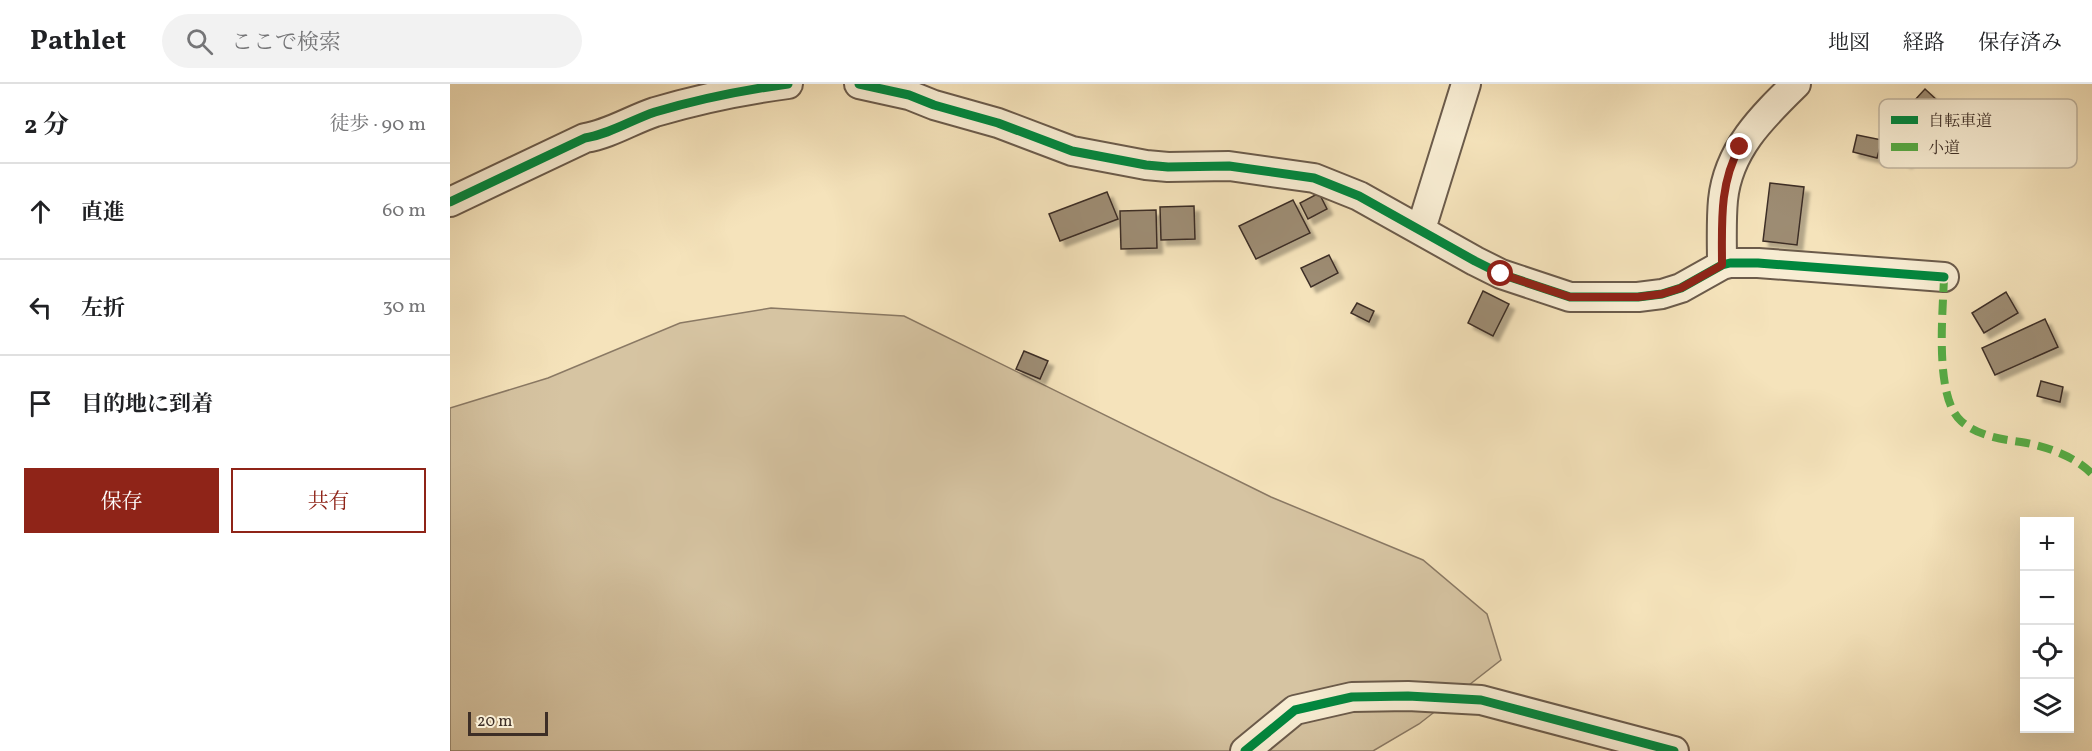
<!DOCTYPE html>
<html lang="ja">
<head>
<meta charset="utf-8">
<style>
  :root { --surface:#fff; --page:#f2f2f2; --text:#202124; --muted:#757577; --line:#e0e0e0; --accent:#8f2418 }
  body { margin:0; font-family:Vollkorn,"Noto Serif JP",serif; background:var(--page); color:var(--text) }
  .controls { position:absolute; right:18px; bottom:18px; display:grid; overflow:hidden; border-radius:0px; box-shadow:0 6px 24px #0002 }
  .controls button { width:54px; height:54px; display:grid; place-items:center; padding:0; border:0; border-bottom:2px solid var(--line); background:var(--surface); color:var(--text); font:30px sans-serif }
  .scale { position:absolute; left:18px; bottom:15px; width:80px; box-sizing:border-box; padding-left:6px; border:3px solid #3d2e26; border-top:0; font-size:16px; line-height:21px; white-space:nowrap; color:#3d2e26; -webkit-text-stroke:4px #f8edd3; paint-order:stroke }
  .stop { position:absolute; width:18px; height:18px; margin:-14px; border:4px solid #8f2418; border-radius:50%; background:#fff }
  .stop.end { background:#8f2418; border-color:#fff; box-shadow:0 2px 6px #0008 }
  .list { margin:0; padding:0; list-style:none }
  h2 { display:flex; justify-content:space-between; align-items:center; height:78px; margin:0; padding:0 24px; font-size:26px }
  h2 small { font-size:20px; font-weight:400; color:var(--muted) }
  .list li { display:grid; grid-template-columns:39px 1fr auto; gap:18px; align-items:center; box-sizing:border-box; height:96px; padding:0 24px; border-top:2px solid var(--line) }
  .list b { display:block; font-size:22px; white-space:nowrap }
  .list em { font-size:20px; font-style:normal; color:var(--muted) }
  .actions { display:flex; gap:12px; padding:18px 24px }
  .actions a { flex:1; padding:14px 0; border:2px solid var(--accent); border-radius:0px; text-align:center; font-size:21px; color:var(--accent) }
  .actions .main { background:var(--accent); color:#fff }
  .icon { flex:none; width:33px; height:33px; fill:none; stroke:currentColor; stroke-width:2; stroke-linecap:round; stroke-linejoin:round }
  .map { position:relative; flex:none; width:1642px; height:667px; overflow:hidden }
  header { display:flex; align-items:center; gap:36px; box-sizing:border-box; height:84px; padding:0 30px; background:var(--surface); border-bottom:2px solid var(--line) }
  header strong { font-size:28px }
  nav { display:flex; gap:33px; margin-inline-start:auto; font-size:21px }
  .search { width:420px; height:54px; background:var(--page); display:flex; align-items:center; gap:15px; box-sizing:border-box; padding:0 21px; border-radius:33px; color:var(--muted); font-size:22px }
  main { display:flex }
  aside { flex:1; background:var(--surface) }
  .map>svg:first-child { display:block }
</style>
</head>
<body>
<header>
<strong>Pathlet</strong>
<div class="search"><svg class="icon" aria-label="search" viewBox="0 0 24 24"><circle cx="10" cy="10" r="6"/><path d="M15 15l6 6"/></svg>ここで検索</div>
<nav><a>地図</a><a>経路</a><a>保存済み</a></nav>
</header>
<main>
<aside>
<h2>2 分<small>徒歩 · 90 m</small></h2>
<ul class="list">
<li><svg class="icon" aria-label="ahead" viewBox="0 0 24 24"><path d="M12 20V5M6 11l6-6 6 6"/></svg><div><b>直進</b></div><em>60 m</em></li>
<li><svg class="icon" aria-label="left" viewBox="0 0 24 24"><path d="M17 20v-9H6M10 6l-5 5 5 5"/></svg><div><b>左折</b></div><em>30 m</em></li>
<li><svg class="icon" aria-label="arrive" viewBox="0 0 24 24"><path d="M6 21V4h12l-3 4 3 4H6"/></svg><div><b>目的地に到着</b></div></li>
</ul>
<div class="actions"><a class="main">保存</a><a>共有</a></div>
</aside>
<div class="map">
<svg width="1642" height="667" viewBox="0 0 1642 667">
  <defs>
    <filter id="shadow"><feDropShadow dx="5.5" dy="5.5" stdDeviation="1.5" flood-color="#0004"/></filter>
  </defs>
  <rect width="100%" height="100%" fill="#f5e3bb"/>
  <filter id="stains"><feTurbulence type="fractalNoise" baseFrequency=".00333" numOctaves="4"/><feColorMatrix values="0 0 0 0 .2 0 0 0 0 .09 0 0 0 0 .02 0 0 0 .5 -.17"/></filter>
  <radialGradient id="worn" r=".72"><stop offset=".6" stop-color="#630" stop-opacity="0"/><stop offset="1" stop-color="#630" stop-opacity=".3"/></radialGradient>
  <path fill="#d6c4a2" stroke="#8a7964" stroke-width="1.5" d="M321,224l133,8 367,181 152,63 64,54 14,46 -82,64 -46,27h-923v-343l98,-30 132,-55z"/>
  <path fill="#9d8c73" stroke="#3d2e26" stroke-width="1.5" filter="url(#shadow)" d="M1475,5l27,25 -46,49 -26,-25z
    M1407,51l25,5 -5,18 -24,-6z
    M1320,99l34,4 -7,58 -34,-4z
    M657,108l11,27 -58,22 -11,-27z
    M869,109l8,16 -19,10 -8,-16z
    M843,116l17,33 -54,26 -17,-33z
    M744,122l1,33 -34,1 -1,-33z
    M706,126l1,38 -36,1 -1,-38z
    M879,171l9,18 -27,14 -10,-19z
    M1033,207l26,13 -16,32 -25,-13z
    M1556,208l12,21 -34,20 -12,-20z
    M907,219l17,8 -5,11 -18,-9z
    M1595,235l13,28 -63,28 -13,-27z
    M574,267l24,10 -8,18 -24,-10z
    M1591,297l22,6 -3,15 -23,-6z"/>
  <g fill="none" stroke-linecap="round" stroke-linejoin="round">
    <g stroke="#6b5b4b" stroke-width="32">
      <path id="minor" d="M409,0l50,11 25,10 64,18 74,28 74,14 22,2 61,-1 85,12 45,18 116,65 26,13 69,23h68l24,-3 19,-6 41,-23 8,-2h28l186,14
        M0,118l135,-64c25,-4 46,-18 70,-26 44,-13 88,-22 133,-28
        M971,145l45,-145
        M1272,181c0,-21 -1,-44 1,-65 5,-50 39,-83 73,-116
        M795,667l50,-41 57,-13 56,-1 73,4 193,51"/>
    </g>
    <use href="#minor" stroke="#f8edd3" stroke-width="28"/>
    <path stroke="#55ab44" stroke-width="8" stroke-dasharray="15 8" stroke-linecap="butt" d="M1494,193c-1,35 -10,120 17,144 17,15 39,18 60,21 24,4 54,14 71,32"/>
    <g stroke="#f8edd3" stroke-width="13">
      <path id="cycleway" d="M409,0l50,11 25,10 64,18 74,28 74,14 22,2 61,-1 85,12 45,18 116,65 26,13 69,23h68l24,-3 19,-6 41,-23 8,-2h28l186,14
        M0,118l135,-64c25,-4 46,-18 70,-26 44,-13 88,-22 133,-28
        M795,667l50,-41 57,-13 56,-1 73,4 193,51"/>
    </g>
    <use href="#cycleway" stroke="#00873e" stroke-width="9"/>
  </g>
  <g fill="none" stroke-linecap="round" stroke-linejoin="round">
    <path stroke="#8f2418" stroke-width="8" d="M1051,190l69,23h68l24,-3 19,-6 41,-23c0,-40 -3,-82 18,-118"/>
  </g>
  <rect x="1429" y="15" width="198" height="69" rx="9" fill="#f8edd3" stroke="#c0b49f" stroke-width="1.5"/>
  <rect x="1441" y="32" width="27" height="8" fill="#00873e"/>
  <rect x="1441" y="59" width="27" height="8" fill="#55ab44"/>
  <g font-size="16" fill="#3d2e26">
    <text x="1478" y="42">自転車道</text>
    <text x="1478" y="69">小道</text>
  </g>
  <rect width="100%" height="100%" filter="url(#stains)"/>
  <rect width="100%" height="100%" fill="url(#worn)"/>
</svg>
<div class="controls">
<button>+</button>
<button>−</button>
<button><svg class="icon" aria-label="locate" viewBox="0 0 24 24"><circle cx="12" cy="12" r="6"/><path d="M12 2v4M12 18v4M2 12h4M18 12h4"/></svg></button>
<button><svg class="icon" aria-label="layers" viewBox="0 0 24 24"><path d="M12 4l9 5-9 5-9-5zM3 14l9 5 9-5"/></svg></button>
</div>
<div class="scale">20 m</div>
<div class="stop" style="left:1051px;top:190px"></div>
<div class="stop end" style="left:1290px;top:63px"></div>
</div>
</main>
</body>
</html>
